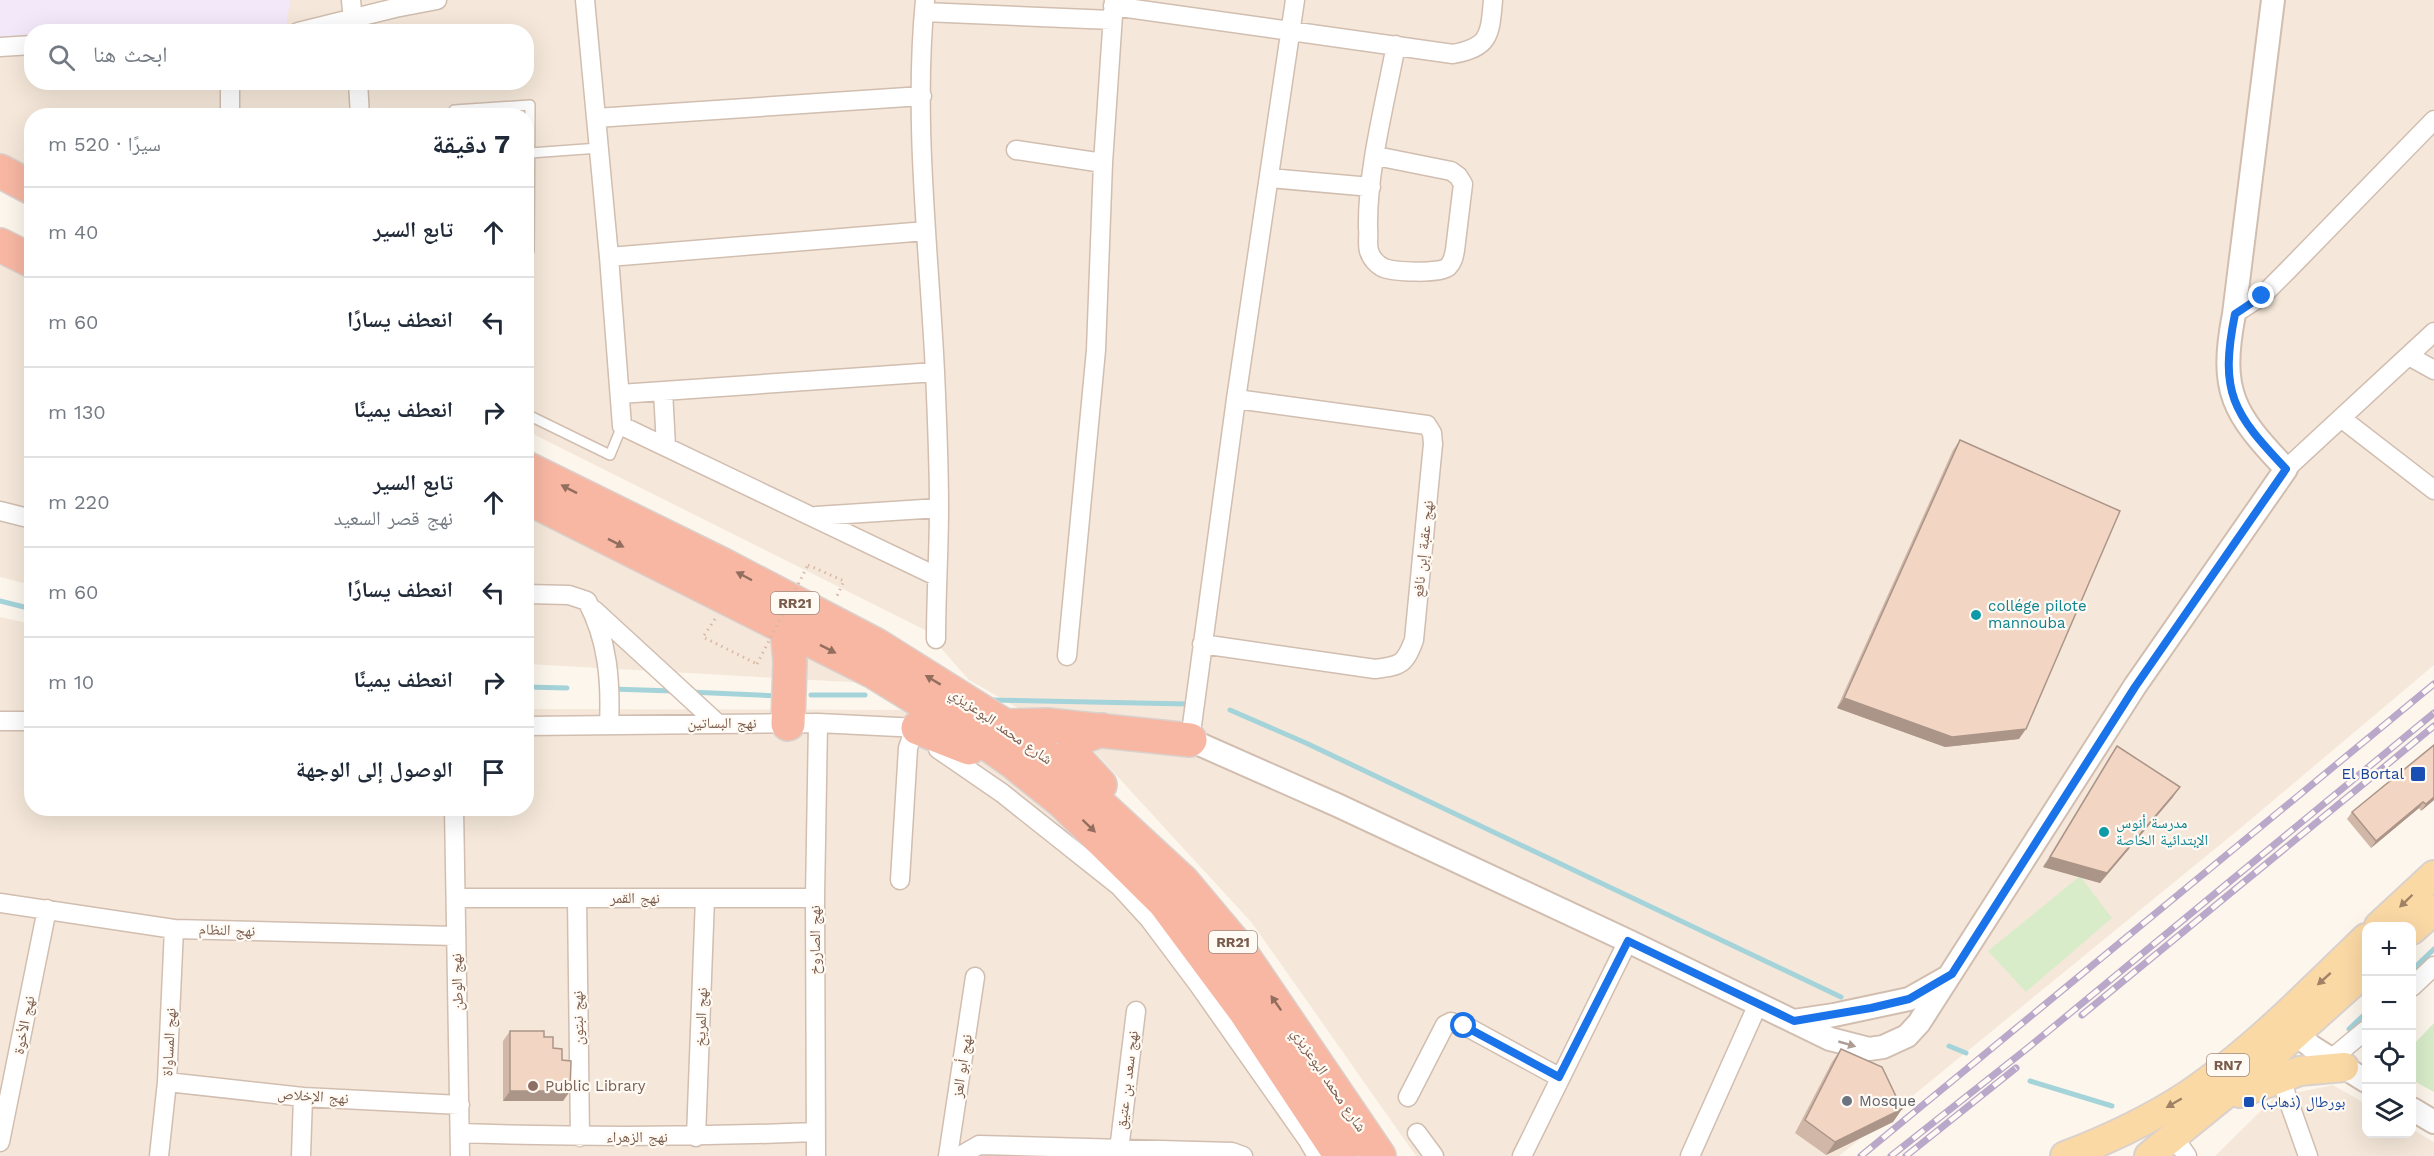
<!DOCTYPE html>
<html lang="ar">
<head>
<meta charset="utf-8">
<style>
  :root { --surface:#fff; --page:#f6f6f7; --text:#1f2937; --muted:#747a83; --line:#e0e1e3 }
  body { margin:0; font-family:"Work Sans","Noto Naskh Arabic",sans-serif; background:var(--page); color:var(--text); direction:rtl }
  .controls { position:absolute; right:18px; bottom:18px; display:grid; overflow:hidden; border-radius:12px; box-shadow:0 6px 24px #0002 }
  .controls button { width:54px; height:54px; display:grid; place-items:center; padding:0; border:0; border-bottom:2px solid var(--line); background:var(--surface); color:var(--text); font:30px sans-serif }
  .stop { position:absolute; width:18px; height:18px; margin:-14px; border:4px solid #1a73e8; border-radius:50%; background:#fff }
  .stop.end { background:#1a73e8; border-color:#fff; box-shadow:0 2px 6px #0008 }
  .list { margin:0; padding:0; list-style:none }
  h2 { display:flex; justify-content:space-between; align-items:center; height:78px; margin:0; padding:0 24px; font-size:26px }
  h2 small { font-size:20px; font-weight:400; color:var(--muted) }
  .list li { display:grid; grid-template-columns:39px 1fr auto; gap:18px; align-items:center; box-sizing:border-box; height:90px; padding:0 24px; border-top:2px solid var(--line) }
  .list b { display:block; font-size:22px; white-space:nowrap }
  .list p { margin:0; font-size:20px; white-space:nowrap; color:var(--muted) }
  .list em { font-size:20px; font-style:normal; color:var(--muted) }
  .icon { flex:none; width:33px; height:33px; fill:none; stroke:currentColor; stroke-width:2; stroke-linecap:round; stroke-linejoin:round }
  .map { position:relative; flex:none; width:2434px; height:1156px; overflow:hidden; direction:ltr }
  .search { position:absolute; background:var(--surface); box-shadow:0 6px 24px #0002; left:24px; top:24px; width:510px; height:66px; display:flex; align-items:center; gap:15px; box-sizing:border-box; padding:0 21px; border-radius:24px; color:var(--muted); font-size:22px }
  .panel { position:absolute; background:var(--surface); box-shadow:0 6px 24px #0002; left:24px; top:108px; width:510px; height:708px; border-radius:24px; direction:rtl }
  .map>svg:first-child { display:block }
</style>
</head>
<body>
<div class="map">
<svg width="2434" height="1156" viewBox="0 0 2434 1156">
  <rect width="100%" height="100%" fill="#fdf6ec"/>
  <path fill="#f5e8da" fill-rule="evenodd" d="M0,0h2434v665l-191,161 -404,330h-423l-164,-233 -157,-171 -126,-72 -44,-50 -398,-199 -1,-315h-494l-1,65 -31,-17zM32,32h494v50h-494z
    M0,252l31,16v317l-31,-8z
    M526,509l341,174 -340,-19z
    M0,617l31,7 1,184h494l1,-99 380,1 101,68 99,81 232,297h-1339z
    M2333,1085l33,19v30h46v-5l22,13v14h-219l60,-59z"/>
  <path fill="#f3e8fa" d="M0,0h290l-4,28 -80,4h-174l-1,8 -31,1z"/>
  <path fill="#d8ecc9" d="M2080,876l32,42 -86,74 -38,-41z
    M2434,1023v69l-22,-12v-34z"/>
  <g fill="none" stroke-linecap="round" stroke-linejoin="round">
    <path stroke="#a5d3da" stroke-width="5" d="M0,601l32,8
      M526,687l41,1
      M611,689l63,2
      M689,692l89,4
      M811,695h54
      M989,700l199,4
      M1230,710l76,33 535,254
      M2412,970l22,-21
      M2349,1029l17,-16
      M1949,1046l17,7
      M2030,1081l82,25"/>
    <g stroke="#d1beb0" stroke-width="12">
      <path id="service" d="M454,116v-6l76,-5 -1,146
        M530,153l69,-5
        M526,414l84,41 12,-29"/>
    </g>
    <g stroke="#d1beb0" stroke-width="21">
      <path id="minor" d="M351,0l3,32
        M585,0l24,257 13,169 314,150
        M925,0c-12,122 4,249 10,372 2,45 4,90 4,136 0,43 -3,87 -3,131
        M1113,6l340,48c37,-7 37,-19 40,-54
        M924,12l188,8
        M298,32l97,-24 42,-8
        M0,47l32,-2
        M230,82v34
        M358,82l2,34
        M596,118l326,-22
        M1016,150l87,13
        M1376,156l75,15 7,5 5,8 -8,66c-1,6 -2,12 -7,17 -9,7 -53,5 -64,1 -7,-3 -13,-10 -15,-17 -2,-7 0,-16 -1,-23 -1,-57 17,-125 28,-183
        M1269,178l102,9
        M609,257l317,-26
        M2234,314l28,-18 27,-27 145,-149
        M2409,356l25,14
        M663,391l3,55
        M620,394l315,-22
        M2341,418l93,72
        M2286,469l148,-137
        M0,511l32,8
        M816,516l123,-8
        M526,594l43,1 18,6c21,39 24,81 22,124
        M594,610l123,113
        M1202,644l173,25c26,-3 30,-5 39,-29l19,-196 -1,-11 -5,-8 -191,-26
        M1067,656l29,-306 7,-187 11,-163
        M0,721h32
        M526,726l292,-3 100,5
        M1190,740l46,-341 59,-399
        M938,749l64,44 117,93 31,34 48,64 109,155 10,17
        M454,808l6,348
        M900,880l8,-132 5,-15
        M456,898h359
        M577,898l3,239
        M0,903l174,26 281,7
        M2412,987l22,-21
        M2331,1059l35,-29
        M2280,1077l28,79
        M167,1082l136,15 157,8
        M1408,1097l37,-72 6,-3 20,7 88,48
        M460,1133c118,4 236,4 354,-1
        M1417,1133l17,23
        M2173,1136l14,20
        M696,1137l9,-239
        M0,1142l47,-233
        M1119,1150l17,-139
        M159,1156l8,-74 7,-153
        M301,1156l2,-59
        M816,1156l-1,-258 3,-175
        M948,1156l27,-179
        M960,1156l19,-11 253,7 11,4
        M1522,1156l106,-215
        M1690,1156l68,-152"/>
    </g>
    <g stroke="#d1beb0" stroke-width="26">
      <path id="tertiary" d="M1190,740l147,65 291,136 202,98 39,10 14,-2 24,-11 12,-13 216,-337 151,-217c-53,-56 -67,-77 -52,-155l39,-314
        M1794,1021l40,-6 75,-16 37,-21
        M2285,1025l27,22 54,34
        M2412,1109l22,13"/>
    </g>
    <g stroke="#dad1cd" stroke-width="32">
      <path id="primary" d="M2379,926l55,-51
        M2412,930l22,-20
        M2240,1093l60,-22 44,-4
        M2065,1156c42,-16 85,-36 123,-61 65,-44 122,-103 178,-157
        M2149,1156l111,-90 106,-95"/>
    </g>
    <g stroke="#dad1cd" stroke-width="36">
      <path id="motorway" d="M0,171l32,17
        M0,245l32,16
        M526,468l197,97 153,80 129,81 46,34 132,122 52,62 144,212
        M526,497l348,175 94,58 44,31 51,41 101,100 81,109 96,145
        M787,628l3,34 -2,62
        M1005,726l42,-1 143,15
        M918,728l51,20
        M1100,785l-24,-26c-7,-20 10,-24 26,-29"/>
    </g>
    <path stroke="#d9b8a5" stroke-width="3" stroke-dasharray="1.5 4.5" stroke-linecap="butt" d="M808,565l36,16 -7,15
      M715,619l-12,18 54,27"/>
    <use href="#service" stroke="#fff" stroke-width="9"/>
    <use href="#minor" stroke="#fff" stroke-width="18"/>
    <use href="#tertiary" stroke="#fff" stroke-width="22"/>
    <use href="#primary" stroke="#fbd9a5" stroke-width="28"/>
    <use href="#motorway" stroke="#f7b7a3" stroke-width="33"/>
    <g stroke="#b9a8c9" stroke-width="7">
      <path id="rail" d="M2082,1015l352,-289
        M1861,1156l573,-472
        M1891,1156l138,-109 405,-334
        M1906,1156l110,-88"/>
    </g>
    <use href="#rail" stroke="#fffaf3" stroke-width="4.5" stroke-dasharray="14" stroke-linecap="butt"/>
    <path stroke="#d9b8a5" stroke-width="3" stroke-dasharray="1.5 4.5" stroke-linecap="butt" d="M757,664l51,-99"/>
  </g>
  <path fill="#d1b7a8" d="M1960,440l59,299 -74,8 -108,-39 116,-258z
    M2117,746l56,51 -73,86 -57,-16 67,-111z
    M2434,800l-13,11 -2,-3 -48,40 -24,-29 5,-7z
    M510,1031l34,6 18,23 8,31 -7,10h-60v-60z
    M1841,1049l61,60 -9,13 -67,33 -31,-22 37,-71z"/>
  <path fill="#aa9588" d="M1844,698l182,31 -7,10 -74,8 -108,-39z
    M2180,787l-7,10 -73,86 -57,-16 7,-10z
    M2434,797v3l-13,11 5,-7z
    M2423,802l-4,6 -48,40 5,-7z
    M510,1091h60l-7,10h-60z
    M1902,1109l-9,13 -67,33 9,-13z"/>
  <path fill="#f3d5c3" stroke="#aa9588" stroke-width="1.5" d="M1960,440l160,71 -94,218 -74,8 -108,-39z
    M2434,745v52l-8,7 -3,-2 -47,39 -24,-29z
    M2117,746l63,41 -73,86 -57,-16z
    M510,1031h34v6h9v11l9,1v11l9,1 -1,30h-60z
    M1841,1049l41,18 20,42 -67,33 -30,-22z"/>
  <defs><path id="oneway-solid" d="M-6-.8H1V-3.2L6.5 0L1 3.2V.8H-6Z" transform="scale(1.5)"/></defs>
  <g fill="#936e5e">
    <use href="#oneway-solid" transform="translate(569 489) rotate(-153)"/>
    <use href="#oneway-solid" transform="translate(616 543) rotate(27)"/>
    <use href="#oneway-solid" transform="translate(744 576) rotate(-152)"/>
    <use href="#oneway-solid" transform="translate(828 649) rotate(27)"/>
    <use href="#oneway-solid" transform="translate(933 680) rotate(-149)"/>
    <use href="#oneway-solid" transform="translate(1089 826) rotate(44)"/>
    <use href="#oneway-solid" transform="translate(1276 1003) rotate(-125)"/>
  </g>
  <g fill="#a18267">
    <use href="#oneway-solid" transform="translate(2406 901) rotate(136)"/>
    <use href="#oneway-solid" transform="translate(2324 979) rotate(138)"/>
    <use href="#oneway-solid" transform="translate(2174 1103) rotate(150)"/>
  </g>
  <use fill="#af9d94" href="#oneway-solid" transform="translate(1847 1044) rotate(16)"/>
  <g fill="none" stroke-linecap="round" stroke-linejoin="round">
    <path stroke="#1a73e8" stroke-width="8" d="M1464,1026l95,51 69,-136 166,80 77,-13 38,-9 43,-25 183,-287 151,-218c-53,-56 -67,-76 -51,-155l27,-18"/>
  </g>
  <g fill="#0f9aa8" stroke="#fffaf3" stroke-width="2">
    <circle cx="1976" cy="615" r="6"/>
    <circle cx="2104" cy="832" r="6"/>
  </g>
  <g fill="#1a4fb4" stroke="#fffaf3" stroke-width="2">
    <rect x="2410" y="766" width="16" height="16" rx="3"/>
    <rect x="2243" y="1096" width="12" height="12" rx="3"/>
  </g>
  <circle fill="#8d6e63" stroke="#fffaf3" stroke-width="2" cx="533" cy="1086" r="6"/>
  <circle fill="#6b7280" stroke="#fffaf3" stroke-width="2" cx="1847" cy="1101" r="6"/>
  <g text-anchor="middle" stroke-width="4.5" stroke-linejoin="round" paint-order="stroke">
    <g fill="#fffaf3" stroke="#a28b7f" stroke-width="1.5">
      <rect x="771" y="592" width="48" height="22" rx="4.5"/>
      <rect x="1209" y="931" width="48" height="22" rx="4.5"/>
      <rect x="2207" y="1054" width="42" height="22" rx="4.5"/>
    </g>
    <g font-size="14" font-weight="bold" fill="#7a5c4d">
      <text x="795" y="608">RR21</text>
      <text x="1233" y="947">RR21</text>
      <text x="2228" y="1070">RN7</text>
    </g>
    <g font-size="15" fill="#7a5c4d" stroke="#fffaf3">
      <text transform="translate(1423 549) rotate(-84)" y="5">نهج عقبة إبن نافع</text>
      <text x="722" y="728">نهج البساتين</text>
      <text transform="translate(1001 726) rotate(35)" y="5">شارع محمد البوعزيزي</text>
      <text x="635" y="903">نهج القمر</text>
      <text transform="translate(227 930) rotate(2)" y="5">نهج النظام</text>
      <text transform="translate(815 940) rotate(-90)" y="5">نهج الصاروخ</text>
      <text transform="translate(457 982) rotate(-92)" y="5">نهج الوطن</text>
      <text transform="translate(701 1017) rotate(-88)" y="5">نهج المريخ</text>
      <text transform="translate(578 1018) rotate(-91)" y="5">نهج نبتون</text>
      <text transform="translate(24 1025) rotate(-79)" y="5">نهج الأخوة</text>
      <text transform="translate(169 1042) rotate(-87)" y="5">نهج المساواة</text>
      <text transform="translate(962 1066) rotate(-81)" y="5">نهج أبو العز</text>
      <text transform="translate(1127 1080) rotate(-83)" y="5">نهج سعد بن عتيق</text>
      <text transform="translate(1329 1080) rotate(56)" y="5">شارع محمد البوعزيزي</text>
      <text transform="translate(313 1096) rotate(4)" y="5">نهج الإخلاص</text>
      <text x="637" y="1142">نهج الزهراء</text>
    </g>
    <g font-size="15" fill="#0d838f" stroke="#fffaf3" text-anchor="start">
      <text x="1988" y="611">collége pilote<tspan x="1988" dy="17">mannouba</tspan></text>
      <text x="2116" y="828">مدرسة أنوس<tspan x="2116" dy="17">الإبتدائية الخاصة</tspan></text>
    </g>
    <g font-size="15" fill="#164399" stroke="#fffaf3" text-anchor="end">
      <text x="2404" y="779">El Bortal</text>
      <text x="2261" y="1107" text-anchor="start">بورطال (ذهاب)</text>
    </g>
    <g font-size="15" fill="#785e54" stroke="#fffaf3" text-anchor="start">
      <text x="545" y="1091">Public Library</text>
    </g>
    <g font-size="15" fill="#5b616d" stroke="#fffaf3" text-anchor="start">
      <text x="1859" y="1106">Mosque</text>
    </g>
  </g>
</svg>
<div class="controls">
<button>+</button>
<button>−</button>
<button><svg class="icon" aria-label="locate" viewBox="0 0 24 24"><circle cx="12" cy="12" r="6"/><path d="M12 2v4M12 18v4M2 12h4M18 12h4"/></svg></button>
<button><svg class="icon" aria-label="layers" viewBox="0 0 24 24"><path d="M12 4l9 5-9 5-9-5zM3 14l9 5 9-5"/></svg></button>
</div>
<div class="stop" style="left:1464px;top:1026px"></div>
<div class="stop end" style="left:2262px;top:296px"></div>
<div class="search"><svg class="icon" aria-label="search" viewBox="0 0 24 24"><circle cx="10" cy="10" r="6"/><path d="M15 15l6 6"/></svg>ابحث هنا</div>
<section class="panel">
<h2>7 دقيقة<small>سيرًا · 520 m</small></h2>
<ul class="list">
<li><svg class="icon" aria-label="ahead" viewBox="0 0 24 24"><path d="M12 20V5M6 11l6-6 6 6"/></svg><div><b>تابع السير</b></div><em>40 m</em></li>
<li><svg class="icon" aria-label="left" viewBox="0 0 24 24"><path d="M17 20v-9H6M10 6l-5 5 5 5"/></svg><div><b>انعطف يسارًا</b></div><em>60 m</em></li>
<li><svg class="icon" aria-label="right" viewBox="0 0 24 24"><path d="M7 20v-9h11M14 6l5 5-5 5"/></svg><div><b>انعطف يمينًا</b></div><em>130 m</em></li>
<li><svg class="icon" aria-label="ahead" viewBox="0 0 24 24"><path d="M12 20V5M6 11l6-6 6 6"/></svg><div><b>تابع السير</b><p>نهج قصر السعيد</p></div><em>220 m</em></li>
<li><svg class="icon" aria-label="left" viewBox="0 0 24 24"><path d="M17 20v-9H6M10 6l-5 5 5 5"/></svg><div><b>انعطف يسارًا</b></div><em>60 m</em></li>
<li><svg class="icon" aria-label="right" viewBox="0 0 24 24"><path d="M7 20v-9h11M14 6l5 5-5 5"/></svg><div><b>انعطف يمينًا</b></div><em>10 m</em></li>
<li><svg class="icon" aria-label="arrive" viewBox="0 0 24 24"><path d="M6 21V4h12l-3 4 3 4H6"/></svg><div><b>الوصول إلى الوجهة</b></div></li>
</ul>
</section>
</div>
</body>
</html>
